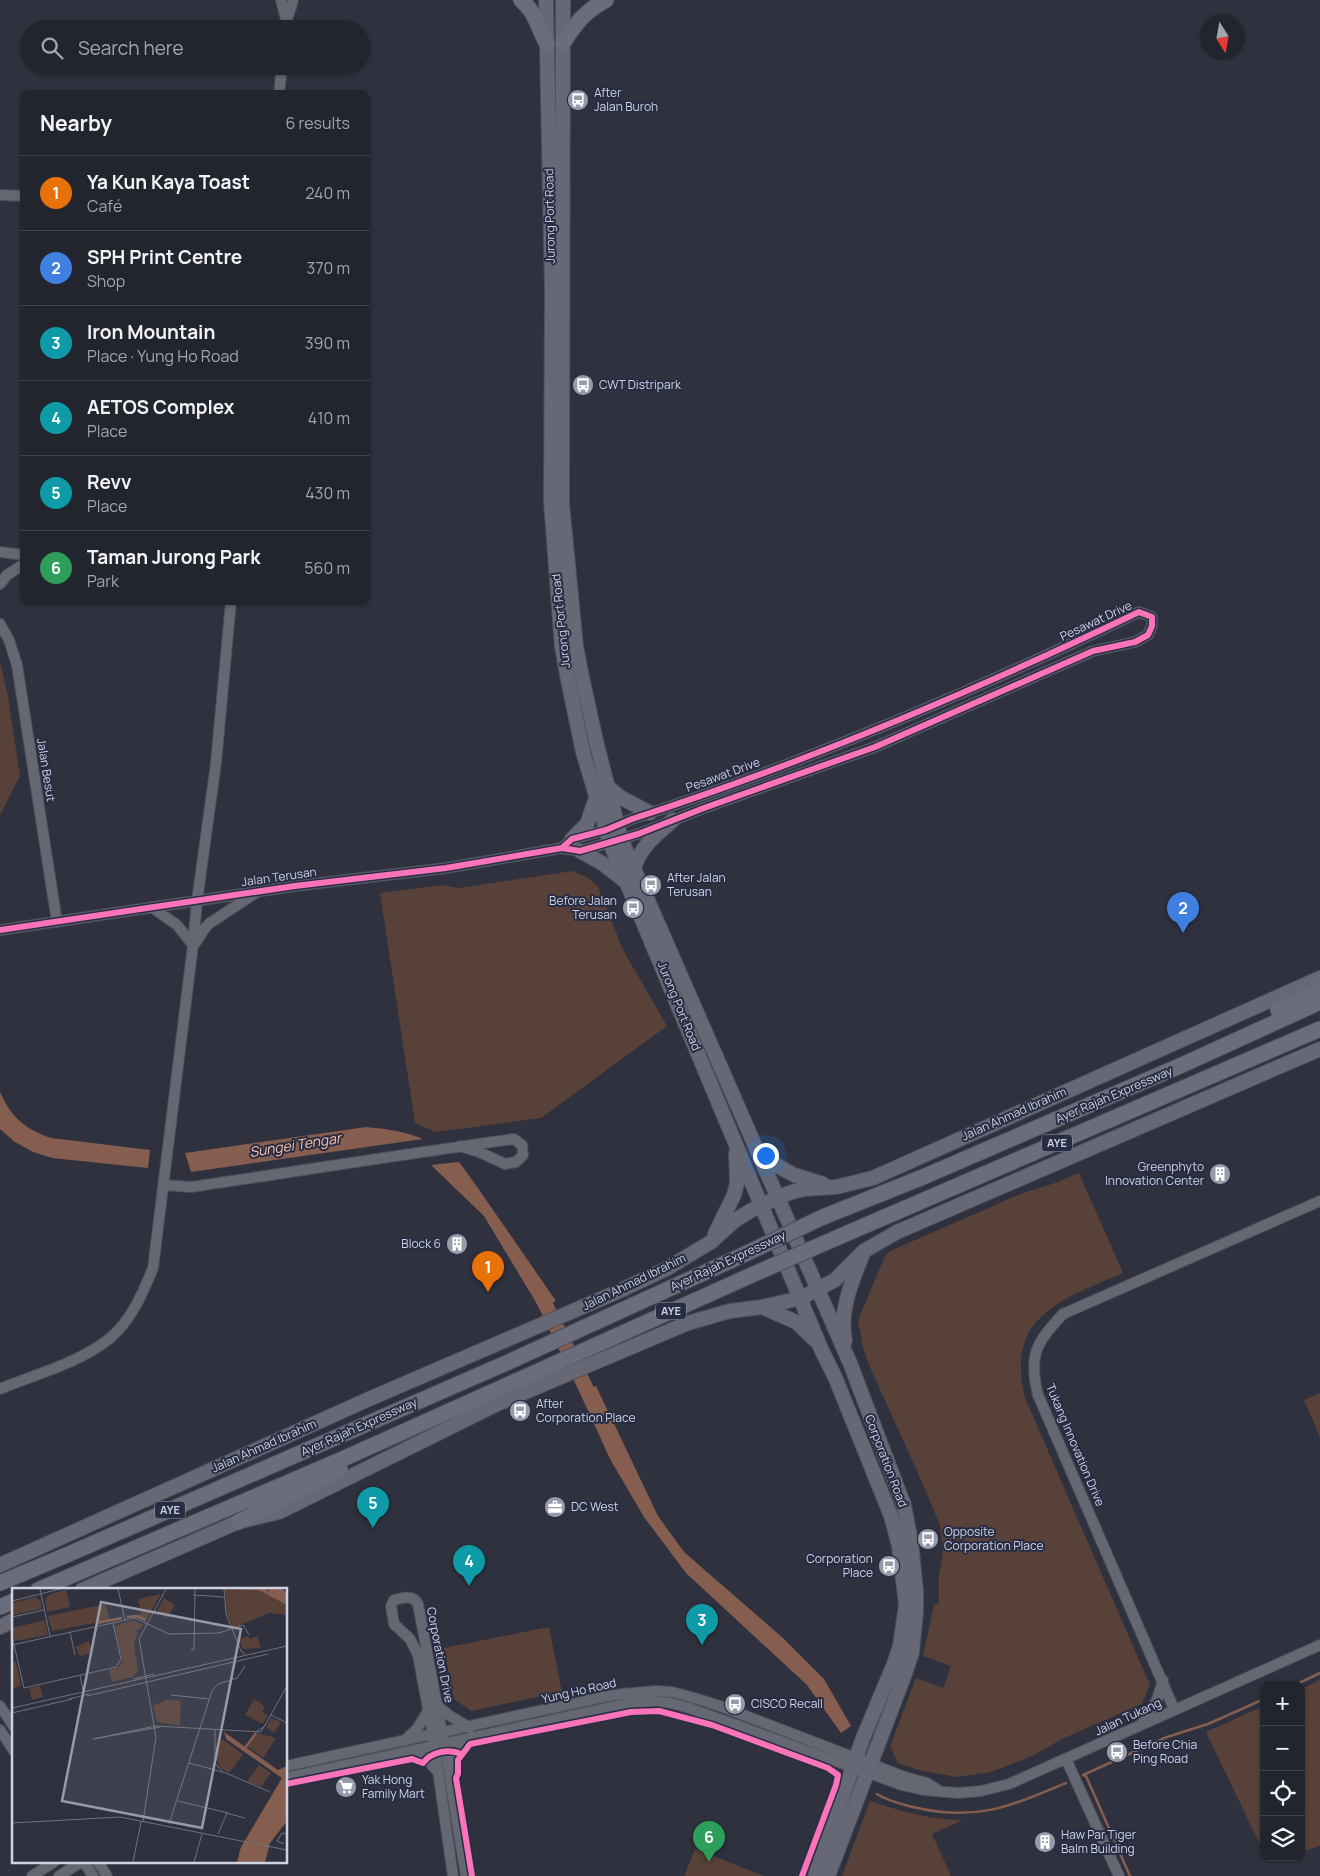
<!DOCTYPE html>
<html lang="en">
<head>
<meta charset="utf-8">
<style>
  :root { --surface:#23252e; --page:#2f313a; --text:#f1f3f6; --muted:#a3a5aa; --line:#40424a; --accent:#b45309 }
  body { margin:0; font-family:Manrope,sans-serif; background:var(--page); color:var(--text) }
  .controls { position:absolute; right:15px; bottom:15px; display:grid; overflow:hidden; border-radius:10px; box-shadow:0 1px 4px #0004 }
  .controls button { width:45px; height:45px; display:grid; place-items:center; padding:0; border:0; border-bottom:1px solid var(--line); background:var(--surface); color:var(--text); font:25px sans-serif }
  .compass { position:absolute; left:1200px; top:15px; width:45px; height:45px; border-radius:50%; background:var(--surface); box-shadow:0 1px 4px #0004; rotate:169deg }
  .you { position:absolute; left:765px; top:1155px; width:18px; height:18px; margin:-12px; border:4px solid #fff; border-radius:50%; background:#1a73e8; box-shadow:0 0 0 8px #1a73e833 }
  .badge { display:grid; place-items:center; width:32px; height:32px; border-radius:50%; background:var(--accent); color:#fff; font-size:16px; font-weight:700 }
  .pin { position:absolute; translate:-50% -41px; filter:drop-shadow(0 1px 2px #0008) }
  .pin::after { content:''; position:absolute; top:26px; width:18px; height:15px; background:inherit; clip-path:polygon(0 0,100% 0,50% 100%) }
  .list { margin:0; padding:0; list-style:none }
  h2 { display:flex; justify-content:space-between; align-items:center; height:65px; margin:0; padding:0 20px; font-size:21px }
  h2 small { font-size:16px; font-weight:400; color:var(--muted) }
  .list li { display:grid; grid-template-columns:32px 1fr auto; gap:15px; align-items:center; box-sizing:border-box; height:75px; padding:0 20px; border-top:1px solid var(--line) }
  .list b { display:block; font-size:19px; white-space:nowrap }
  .list p { margin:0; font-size:16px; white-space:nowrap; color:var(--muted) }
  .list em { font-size:16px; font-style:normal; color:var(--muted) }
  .icon { flex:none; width:28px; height:28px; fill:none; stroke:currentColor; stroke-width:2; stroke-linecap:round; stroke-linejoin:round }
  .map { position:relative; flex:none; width:1320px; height:1876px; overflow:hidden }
  .search { position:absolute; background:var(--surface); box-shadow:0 1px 4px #0004; left:20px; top:20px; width:350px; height:55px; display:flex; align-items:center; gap:12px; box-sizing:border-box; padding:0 18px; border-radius:28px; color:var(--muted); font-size:19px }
  .panel { position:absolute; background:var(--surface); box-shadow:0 1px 4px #0004; left:20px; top:90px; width:350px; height:515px; border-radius:10px }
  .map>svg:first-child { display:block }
</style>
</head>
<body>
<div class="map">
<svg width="1320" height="1876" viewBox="0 0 1320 1876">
  <rect width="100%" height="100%" fill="#2f313e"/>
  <path fill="#574139" d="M0,662l8,34 12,80 -20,39z
    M572,871l13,5 12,9 26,65 44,76 -126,92 -105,14 -21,-9 -35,-230 62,-8 17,3z
    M1079,1173l44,100c-62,27 -118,43 -98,125l125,287 -8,19 -80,35 -30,17 -41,16 -34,5 -39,-7 -20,-7 -8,-17 26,-68 27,10 8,-22 -28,-10 11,-51 5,-2v-27l4,-25 -3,-26 -19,-45 -52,-115 -6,-18 -5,-27 27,-64 5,-5 130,-57 35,-11z
    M1320,1393v44l-16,-37z
    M549,1627l13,65 -91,19 -17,-12 -10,-51z
    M1320,1680v165l-19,8v-164z
    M1264,1706v147l-58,-121z
    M870,1801c31,10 61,19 93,19l-31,14 19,42h-109z
    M695,1849l69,27h-80z"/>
  <path fill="#855e4f" d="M0,1092c11,25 25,37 51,46l99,12 -2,18 -96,-10 -19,-6 -18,-10 -15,-13z
    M366,1127c20,2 38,4 57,12l-232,33 -6,-19z
    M459,1162l14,19 83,120 -16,8 -56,-93 -53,-51z
    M596,1386l62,130 26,36 99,86 41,41 27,47 -10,7 -34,-48 -121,-112 -42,-56 -34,-58 -30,-66z"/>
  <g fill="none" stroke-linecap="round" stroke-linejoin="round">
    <path stroke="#855e4f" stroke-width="2.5" d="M1295,1685l25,-12
      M877,1794c10,7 24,10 36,13 62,15 96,0 153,-24
      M1130,1876l-44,-100 -3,-1 84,-38 41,-13 56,-25"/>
    <path stroke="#855e4f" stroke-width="15" d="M538,1289l57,118"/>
    <g stroke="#4c4e5a" stroke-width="12">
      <path id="minor" d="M281,0l5,19
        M285,29c1,-11 6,-19 8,-29
        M279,94l3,-28
        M0,195l24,1
        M0,552l24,3
        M0,584l7,-9 17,-11
        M0,624l9,16 8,25 40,257
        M153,908l24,17 16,20
        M0,930l295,-44 151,-18 116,-20 18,3 58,-17 66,-26 171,-61 218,-96 42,-9 13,-7 4,-9v-9l-13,-5c-165,79 -333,151 -507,207l-26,11 -34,9 -10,9
        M194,945l11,-17 5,-5 47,-31
        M164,1185l27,2c108,-16 215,-33 323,-48l8,6 1,10 -7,7 -11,2 -26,-12 -19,-6
        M0,1389c36,-15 77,-25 109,-50 22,-18 34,-46 44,-71l40,-323 4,-44 19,-138 15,-162
        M437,1705l13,11 20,12
        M0,1706l14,21
        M1174,1709l-136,-314c-10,-40 -2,-52 25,-81l257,-113
        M1142,1723l15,-23 6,-20
        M0,1730l14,21
        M404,1741l13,-12 11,-18
        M407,1752l19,7 12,13
        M1066,1759l53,117
        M286,1766l317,-69 19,-3 34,-3 16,1 19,5 29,9 185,71 22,6 11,7
        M449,1770l7,-19 13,-12
        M286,1778l340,-74 28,-3 16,2 16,4 216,78 22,5 34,3 23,-2 28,-7 311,-139
        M84,1862l9,14
        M98,1862l9,14
        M32,1876l22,-14
        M59,1876l22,-14
        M453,1876l-20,-140 -15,-81 -8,-16 -16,-15 -3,-18 3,-6c9,-2 18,-6 24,4l26,139 22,133"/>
    </g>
    <g stroke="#4c4e5a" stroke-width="16">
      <path id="major" d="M546,0l6,291 -1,211 11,145 6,33 15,72 27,91 212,508 13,26 56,139 8,30 7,59 -6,41 -6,18 -31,74 -48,138
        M563,0l-1,503 14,143 6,31 14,64 25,98 229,524 54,142 7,37 5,48v21l-4,41 -6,19 -78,205
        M606,785l14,12 30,16
        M572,839l15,-15 9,-26
        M580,851l22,12 24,19
        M634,868c7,-22 22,-33 39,-48
        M760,1156l34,19 29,9
        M715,1234l19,-39 3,-12 -1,-30
        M762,1307l34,15 19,18
        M845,1341c-6,-30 6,-57 17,-85
        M0,1565l369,-166 248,-107 49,-23 45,-27 23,-21 16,-10 27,-13 15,-6 12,-3 32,-2 37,-9 447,-200
        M82,1590l156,-68 41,-10 218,-108 191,-81 42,-12 32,-4 39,-9 34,-18 29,-29 33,-19 423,-183
        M0,1627l14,-7"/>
    </g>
    <g stroke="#4c4e5a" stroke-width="17">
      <path id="highway" d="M521,0c14,11 17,28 26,44
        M563,43c13,-20 22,-32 43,-43
        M1278,1010l42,-21
        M823,1217l100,-40 259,-112 138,-63
        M834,1239l486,-210
        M238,1522l102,-53
        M0,1583l69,-29 435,-190 239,-109
        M38,1590l307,-132 409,-184
        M0,1607l14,-6"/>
    </g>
    <use href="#minor" stroke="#656772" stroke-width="10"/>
    <use href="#major" stroke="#666875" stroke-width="14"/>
    <use href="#highway" stroke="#6b6d7d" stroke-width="15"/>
    <g stroke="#4c4e5a" stroke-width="17" stroke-linecap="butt">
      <path id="highway-bridge" d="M743,1255l80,-38
        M754,1274l80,-35"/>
    </g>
    <use href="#highway-bridge" stroke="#6b6d7d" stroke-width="15"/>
    <g stroke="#292d44" stroke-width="9">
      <path id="cycleway" d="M0,930l295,-44 151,-18 116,-20 18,3 58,-17 66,-26 171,-61 218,-96 42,-9 13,-7 4,-9v-9l-13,-5c-165,79 -333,151 -507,207l-26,11 -34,9 -10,9
        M286,1784l126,-25 11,4c8,-11 26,-15 38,-9
        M472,1876l-16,-98 2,-4v-14l12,-16 161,-32 28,-1 53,14 116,43 10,7 -2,10 -34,91"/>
    </g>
    <use href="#cycleway" stroke="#fb73b8" stroke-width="6"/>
  </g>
  <defs>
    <g id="bus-disc" transform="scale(1.125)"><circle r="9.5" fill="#979aa9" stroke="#292d44"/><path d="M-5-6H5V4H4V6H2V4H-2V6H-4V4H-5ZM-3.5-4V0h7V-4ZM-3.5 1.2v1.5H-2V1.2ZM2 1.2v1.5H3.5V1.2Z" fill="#fff"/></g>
    <g id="building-disc" transform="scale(1.125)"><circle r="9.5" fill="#979aa9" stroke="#292d44"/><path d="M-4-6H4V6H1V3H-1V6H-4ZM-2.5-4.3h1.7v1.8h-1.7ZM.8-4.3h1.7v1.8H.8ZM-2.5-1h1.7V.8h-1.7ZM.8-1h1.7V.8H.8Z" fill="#fff"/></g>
    <g id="office-disc" transform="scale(1.125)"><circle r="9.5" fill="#979aa9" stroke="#292d44"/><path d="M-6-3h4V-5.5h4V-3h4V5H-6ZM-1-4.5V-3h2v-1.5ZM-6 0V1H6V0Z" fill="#fff"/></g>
    <g id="supermarket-disc" transform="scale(1.125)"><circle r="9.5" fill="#979aa9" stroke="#292d44"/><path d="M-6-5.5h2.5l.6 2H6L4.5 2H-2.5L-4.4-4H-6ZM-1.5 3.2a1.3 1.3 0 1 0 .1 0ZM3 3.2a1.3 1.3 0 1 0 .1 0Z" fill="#fff"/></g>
  </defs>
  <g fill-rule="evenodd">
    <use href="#bus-disc" x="578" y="100"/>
    <use href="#bus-disc" x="583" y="385"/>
    <use href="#bus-disc" x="651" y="885"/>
    <use href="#bus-disc" x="633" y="908"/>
    <use href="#building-disc" x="1220" y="1174"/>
    <use href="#building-disc" x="457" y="1244"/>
    <use href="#bus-disc" x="520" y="1411"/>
    <use href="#office-disc" x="555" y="1507"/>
    <use href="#bus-disc" x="928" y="1539"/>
    <use href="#bus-disc" x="889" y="1566"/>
    <use href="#bus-disc" x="735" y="1704"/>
    <use href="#bus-disc" x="1117" y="1752"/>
    <use href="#supermarket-disc" x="346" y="1787"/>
    <use href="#building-disc" x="1045" y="1842"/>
  </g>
  <g text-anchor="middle" stroke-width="4" stroke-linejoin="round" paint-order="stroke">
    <g fill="#292d44" stroke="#9da0b3" stroke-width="1">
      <rect x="1042" y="1134.5" width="30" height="17" rx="4"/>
      <rect x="656" y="1302.5" width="30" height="17" rx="4"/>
      <rect x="155" y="1501.5" width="30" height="17" rx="4"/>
    </g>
    <g font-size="11" font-weight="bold" fill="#cfd2e2">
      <text x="1057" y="1147">AYE</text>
      <text x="671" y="1315">AYE</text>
      <text x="170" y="1514">AYE</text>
    </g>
    <g font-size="12" fill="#cfd2e2" stroke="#292d44" text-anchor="start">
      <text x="594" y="97">After<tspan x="594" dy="14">Jalan Buroh</tspan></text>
      <text x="599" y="389">CWT Distripark</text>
      <text x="667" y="882">After Jalan<tspan x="667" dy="14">Terusan</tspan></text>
      <text x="617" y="905" text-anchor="end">Before Jalan<tspan x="617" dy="14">Terusan</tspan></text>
      <text x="1204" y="1171" text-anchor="end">Greenphyto<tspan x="1204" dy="14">Innovation Center</tspan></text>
      <text x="441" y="1248" text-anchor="end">Block 6</text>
      <text x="536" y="1408">After<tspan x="536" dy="14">Corporation Place</tspan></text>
      <text x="571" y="1511">DC West</text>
      <text x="944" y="1536">Opposite<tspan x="944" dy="14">Corporation Place</tspan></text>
      <text x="873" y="1563" text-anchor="end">Corporation<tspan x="873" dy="14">Place</tspan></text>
      <text x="751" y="1708">CISCO Recall</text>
      <text x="1133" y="1749">Before Chia<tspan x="1133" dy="14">Ping Road</tspan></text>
      <text x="362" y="1784">Yak Hong<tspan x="362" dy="14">Family Mart</tspan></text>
      <text x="1061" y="1839">Haw Par Tiger<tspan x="1061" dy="14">Balm Building</tspan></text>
    </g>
    <g font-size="12" fill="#cfd2e2" stroke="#292d44">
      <text transform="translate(550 216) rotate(-91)" y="4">Jurong Port Road</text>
      <text transform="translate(561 621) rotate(-96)" y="4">Jurong Port Road</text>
      <text transform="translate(1096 621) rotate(-25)" y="4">Pesawat Drive</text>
      <text transform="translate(46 770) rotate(81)" y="4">Jalan Besut</text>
      <text transform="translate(723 775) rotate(-20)" y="4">Pesawat Drive</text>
      <text transform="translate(279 877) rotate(-8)" y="4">Jalan Terusan</text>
      <text transform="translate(679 1006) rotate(68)" y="4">Jurong Port Road</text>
      <text transform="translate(1114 1095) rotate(-23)" y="4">Ayer Rajah Expressway</text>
      <text transform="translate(1014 1114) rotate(-24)" y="4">Jalan Ahmad Ibrahim</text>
      <text transform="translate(728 1261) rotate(-25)" y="4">Ayer Rajah Expressway</text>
      <text transform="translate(634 1282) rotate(-26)" y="4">Jalan Ahmad Ibrahim</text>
      <text transform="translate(359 1427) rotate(-24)" y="4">Ayer Rajah Expressway</text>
      <text transform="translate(1075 1445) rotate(67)" y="4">Tukang Innovation Drive</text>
      <text transform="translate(264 1446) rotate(-24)" y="4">Jalan Ahmad Ibrahim</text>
      <text transform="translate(886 1461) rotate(69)" y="4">Corporation Road</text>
      <text transform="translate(440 1655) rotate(79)" y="4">Corporation Drive</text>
      <text transform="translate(579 1691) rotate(-13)" y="4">Yung Ho Road</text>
      <text transform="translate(1128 1717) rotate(-25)" y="4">Jalan Tukang</text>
    </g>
    <g font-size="14" font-style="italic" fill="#fdc4ac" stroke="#292d44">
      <text transform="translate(295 1145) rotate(-9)" y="5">Sungei Tengar</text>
    </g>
  </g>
  <g transform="translate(12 1588)">
    <rect width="275" height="275" fill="#2f313e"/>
    <path d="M54,1l4,18 -23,5 -2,-11 3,-6zM213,1h44l18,16v10l-18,-2 -36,15 -6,-14zM149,6l-14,25 -9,-4 3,-1 -3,-15zM23,9l6,4v8l-29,6v-12zM152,10l11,7 -8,13 -10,-7zM93,16l5,16 -58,11 -4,-15zM33,32l3,15 -33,6 -3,-13zM122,32l10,5 -8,7 2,1 -4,11 4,26 -5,7 -21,5 -3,-12 10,-3 3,-6 -7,-35zM236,48l2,3 7,-3 4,12 -18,1 -4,-10zM77,53l4,12 -13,3 -5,-9zM4,74l5,23 -9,4v-27zM28,98l3,11 -11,3 -3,-12zM156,111l13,2 -1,25 -23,-4 -4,-16zM242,111l11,7 -3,6 6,3 -5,9 -18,-9zM259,130l10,4 -7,11 -8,-6zM245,145l19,5 -13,20 -16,-12zM210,151l21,15 -14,19 -9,-6 -4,-10v-11zM247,177l12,8 -10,14 -14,-6z" fill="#574139"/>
    <path d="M222,1h32l2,4 1,-4h12l6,3v13l-28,-15zM212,144l54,38 9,-4v55l-17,22 -5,19h-28l4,-15 41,-69 -56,-39z" fill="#855e4f"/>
    <path fill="none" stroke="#855e4f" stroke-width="2.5" d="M115,29l10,-1 9,4M84,35l26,-5M233,160l11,-15"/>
    <path fill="none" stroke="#6f7180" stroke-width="1" d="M28,1l10,47M106,1l7,31M212,1l2,25 15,37 4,3M181,7l31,2M0,13l48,-12M0,29l32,-7M58,44l5,23M0,48l12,52 92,-21 5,-8 -8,-36M0,57l123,-27 34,16 50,-1 24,-8 6,10M179,61l3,1 1,-61M68,87l3,15M121,91l21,-5M159,107l38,4M75,108l181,-42M57,111l20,-5M0,120l275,-62M0,125l60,-14M259,127l16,8M148,139l-67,12 63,-13 105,6 4,-7M203,141v34l8,9M245,143l7,-4 23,-41M177,175l37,10 44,19M166,213l50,12M214,225l19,5M131,233l13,-84 -17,-98 27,-50M0,235l108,-6 167,33M157,236l43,-133 6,-7 19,-6 8,-12M206,246l9,-21M272,256l-7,-3 5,-8 5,1M121,274l8,-40M182,274l8,-28"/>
    <path fill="#979aa9" fill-opacity="0.15" stroke="#979aa9" stroke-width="2.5" d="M89,14l140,27 -39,199 -140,-27z"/>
    <rect width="275" height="275" fill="none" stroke="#cfd2e2" stroke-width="2.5"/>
  </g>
</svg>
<div class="controls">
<button>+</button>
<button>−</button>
<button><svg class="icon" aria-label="locate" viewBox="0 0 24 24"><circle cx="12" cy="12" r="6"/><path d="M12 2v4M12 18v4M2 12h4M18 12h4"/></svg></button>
<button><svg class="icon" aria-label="layers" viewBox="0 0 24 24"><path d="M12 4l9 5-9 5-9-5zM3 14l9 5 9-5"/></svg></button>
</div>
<svg class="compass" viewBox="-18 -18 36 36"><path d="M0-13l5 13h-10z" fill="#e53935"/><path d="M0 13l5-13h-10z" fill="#a3a5aa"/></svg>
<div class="you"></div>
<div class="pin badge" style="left:488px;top:1292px;background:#e8710a">1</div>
<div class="pin badge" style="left:1183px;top:933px;background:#3f7fe0">2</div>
<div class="pin badge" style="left:702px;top:1645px;background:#0f9aa8">3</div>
<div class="pin badge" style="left:469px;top:1586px;background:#0f9aa8">4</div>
<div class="pin badge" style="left:373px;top:1528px;background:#0f9aa8">5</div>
<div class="pin badge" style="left:709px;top:1862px;background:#2e9e5b">6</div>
<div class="search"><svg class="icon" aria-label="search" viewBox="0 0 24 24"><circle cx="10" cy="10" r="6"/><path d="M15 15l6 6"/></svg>Search here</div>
<section class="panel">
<h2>Nearby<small>6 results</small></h2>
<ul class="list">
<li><span class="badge" style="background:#e8710a">1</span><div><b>Ya Kun Kaya Toast</b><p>Café</p></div><em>240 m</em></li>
<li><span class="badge" style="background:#3f7fe0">2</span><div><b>SPH Print Centre</b><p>Shop</p></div><em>370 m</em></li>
<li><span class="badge" style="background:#0f9aa8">3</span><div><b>Iron Mountain</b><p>Place · Yung Ho Road</p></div><em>390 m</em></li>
<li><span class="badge" style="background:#0f9aa8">4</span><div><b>AETOS Complex</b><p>Place</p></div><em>410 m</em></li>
<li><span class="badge" style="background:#0f9aa8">5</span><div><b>Revv</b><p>Place</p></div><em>430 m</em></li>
<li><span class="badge" style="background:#2e9e5b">6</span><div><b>Taman Jurong Park</b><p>Park</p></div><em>560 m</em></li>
</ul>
</section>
</div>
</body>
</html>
